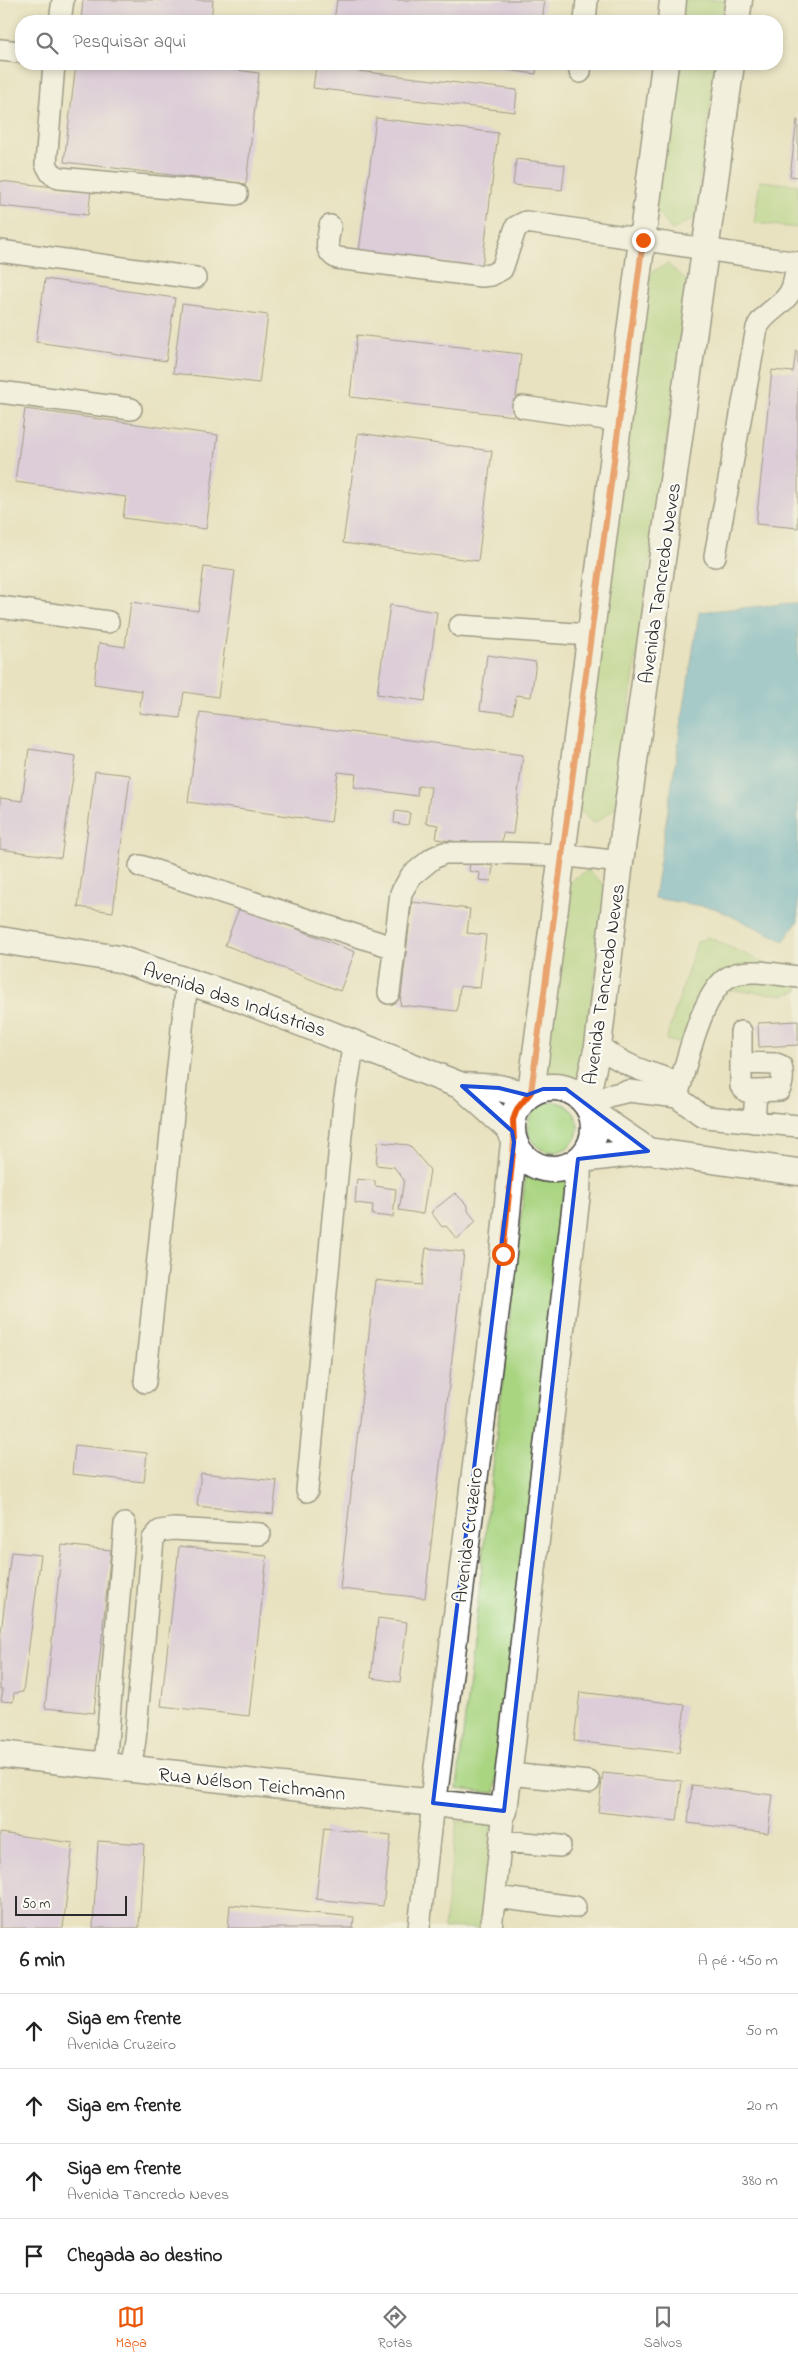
<!DOCTYPE html>
<html lang="pt">
<head>
<meta charset="utf-8">
<style>
  :root { --surface:#fff; --page:#f2f2f2; --text:#222; --muted:#767676; --line:#e0e0e0; --accent:#ea580c }
  body { margin:0; font-family:"Indie Flower",sans-serif; background:var(--page); color:var(--text) }
  .scale { position:absolute; left:15px; bottom:12px; width:112px; box-sizing:border-box; padding-left:5px; border:2px solid #2b2b2b; border-top:0; font-size:14px; line-height:18px; white-space:nowrap; color:#2b2b2b; -webkit-text-stroke:4px #fdfcf7; paint-order:stroke }
  .stop { position:absolute; width:15px; height:15px; margin:-11px; border:4px solid #ea580c; border-radius:50%; background:#fff }
  .stop.end { background:#ea580c; border-color:#fff; box-shadow:0 1px 5px #0008 }
  .list { margin:0; padding:0; list-style:none }
  h2 { display:flex; justify-content:space-between; align-items:center; height:65px; margin:0; padding:0 20px; font-size:21px }
  h2 small { font-size:16px; font-weight:400; color:var(--muted) }
  .list li { display:grid; grid-template-columns:32px 1fr auto; gap:15px; align-items:center; box-sizing:border-box; height:75px; padding:0 20px; border-top:1px solid var(--line) }
  .list b { display:block; font-size:19px; white-space:nowrap }
  .list p { margin:0; font-size:16px; white-space:nowrap; color:var(--muted) }
  .list em { font-size:16px; font-style:normal; color:var(--muted) }
  .icon { flex:none; width:28px; height:28px; fill:none; stroke:currentColor; stroke-width:2; stroke-linecap:round; stroke-linejoin:round }
  .map { position:relative; flex:none; width:798px; height:1928px; overflow:hidden }
  .search { position:absolute; background:var(--surface); box-shadow:0 2px 8px #0003; left:15px; right:15px; top:15px; height:55px; display:flex; align-items:center; gap:12px; box-sizing:border-box; padding:0 18px; border-radius:20px; color:var(--muted); font-size:19px }
  .sheet { height:365px; background:var(--surface) }
  nav { display:flex; justify-content:space-around; align-items:center; box-sizing:border-box; height:70px; border-top:1px solid var(--line); background:var(--surface); font-size:14px; color:var(--muted) }
  nav a { display:grid; justify-items:center; gap:2px }
  nav .on { color:var(--accent) }
  .map>svg:first-child { display:block }
</style>
</head>
<body>
<div class="map">
<svg width="798" height="1928" viewBox="0 0 798 1928">
  <rect width="100%" height="100%" fill="#fdfcf7"/>
  <filter id="ink" filterUnits="userSpaceOnUse"><feTurbulence type="fractalNoise" baseFrequency=".02" numOctaves="2"/><feDisplacementMap in="SourceGraphic" scale="10" xChannelSelector="R" yChannelSelector="G"/><feConvolveMatrix kernelMatrix="1 2 1 2 8 2 1 2 1" color-interpolation-filters="sRGB"/></filter>
  <filter id="wash" filterUnits="userSpaceOnUse"><feTurbulence type="fractalNoise" baseFrequency=".0096" numOctaves="4" result="noise"/><feDisplacementMap in="SourceGraphic" scale="20" xChannelSelector="R" yChannelSelector="G"/><feGaussianBlur stdDeviation="1.12" result="paint"/><feColorMatrix in="noise" values="0 0 0 0 0 0 0 0 0 0 0 0 0 0 0 0 0 1.4 0 .05"/><feComposite in="paint" operator="in"/></filter>
  <g filter="url(#wash)">
    <rect width="100%" height="100%" fill="#e8e2c0"/>
    <path fill="#a9d480" stroke="#6a8056" d="M681,0h44l-3,21h-43z
      M673,64h43l-21,154 -23,12 -17,-21z
      M760,181l38,4v43l-44,-5z
      M667,264l22,18 -74,526 -21,16 -16,-15 70,-535z
      M588,870l19,18 -26,193 -41,-5 25,-191z
      M708,937l73,34 17,-7v26l-12,5 -57,-5 -48,53 -15,-3 31,-98z
      M528 1127a25 25 0 1 1 50 0a25 25 0 1 1-50 0Z
      M526,1172l46,6 -77,615 -38,-4z
      M457,1821l35,3 -12,104h-36z"/>
    <path fill="#57add3" stroke="#416c7f" d="M792,603l6,1v317l-14,20 -70,-33 -60,-10 45,-286z"/>
    <g id="blocks">
      <path fill="#ceb3f6" d="M83,0h130l-2,21h-130z
        M337,0h208l-3,21h-208z
        M76,64h130l-1,2 54,7 -13,111 -182,-22z
        M462,64h75l-1,10z
        M316,66l201,24 -2,22 -202,-24z
        M376,118l122,15 -16,134 -123,-15z
        M797,120h1v57l-8,-1z
        M516,159l49,6 -3,25 -49,-5z
        M0,181l91,10 -3,24 -88,-9z
        M45,279l130,19 -9,63 -130,-19z
        M182,304l86,11 -9,68 -86,-10z
        M357,335l164,19 -7,62 -164,-19z
        M796,351l2,1v176l-42,-4 16,-154 21,2z
        M25,409l193,26 -12,94 -83,-11 3,-21 -111,-15z
        M358,433l134,18 -14,110 -135,-18z
        M204,567l31,4 -17,126 -34,-5 -4,26 -41,-5 3,-22 -48,-7 5,-41 26,4 6,-45 67,9z
        M390,605l47,7 -12,89 -48,-7z
        M487,655l49,7 -5,35 -15,-2 -3,19 -33,-4z
        M200,712l323,43 -10,79 -10,-1 -2,14 -65,-8 2,-14 -12,-2 5,-36 -13,-1 -1,10 -63,-9 2,-13 -18,-2 -7,50 -143,-20z
        M29,749l47,7 -15,102 -61,-9v-51l22,3z
        M95,771l35,4 -17,137 -35,-5z
        M395,811l15,2 -2,12 -14,-2z
        M470,863l23,3 -2,15 -12,-1 1,-7 -11,-2z
        M412,902l58,7 -3,24 19,2 -6,53 -20,-2 -3,25 -57,-6z
        M240,906l115,46 -15,39 -115,-46z
        M798,1021v24l-39,2 -1,-24z
        M378,1142l31,3 21,25 -7,44 -24,-4 5,-30 -10,-13 -18,-2z
        M357,1179l18,2v5l21,3 -3,28 -21,-2 1,-10 -18,-2z
        M455,1193l13,13v5l8,10 -19,18 -11,-13 -4,1 -11,-15z
        M426,1248l38,4 -39,346 -85,-9 35,-309 46,5z
        M75,1445l72,8 -3,29 -72,-8z
        M201,1473l76,8 -4,33 -76,-8z
        M62,1545l49,5 -17,163 -49,-5z
        M179,1546l88,10 -18,160 -88,-10z
        M11,1552l30,3 -18,137 -9,1 -1,9 -12,-1 2,-11h-3v-50z
        M378,1618l29,4 -7,60 -29,-4z
        M580,1692l105,13 -6,48 -105,-12z
        M603,1773l79,8 -5,40 -79,-9z
        M692,1785l81,10 -5,38 -80,-10z
        M324,1828l67,8 -8,70 -67,-7z
        M0,1833l73,10 -10,85h-63z
        M98,1841l46,3 -5,84h-46z
        M230,1905l124,12 -1,11h-125z"/>
    </g>
  </g>
  <g filter="url(#ink)">
    <use href="#blocks" fill-opacity="0" stroke="#474641" stroke-width="1"/>
    <g fill="none" stroke-linecap="round" stroke-linejoin="round">
      <g stroke="#474641" stroke-width="24">
        <path id="minor" d="M60,21l3,-21
          M585,21l2,-21
          M0,50l21,2
          M54,64l-8,100 5,9 8,5 178,16
          M580,72l1,-8
          M330,226c-2,14 -7,24 7,32l144,18 10,-1 11,-6 14,-42 10,-5 272,41
          M0,251l195,27
          M0,392l131,17
          M523,407l96,14
          M715,556l42,-228c6,-15 24,-21 32,-34 6,-8 6,-22 8,-31
          M0,607l108,15
          M460,626l130,9
          M140,866l255,82
          M389,993l12,-100 10,-17 22,-18 11,-5h55l62,2 59,7
          M741,1032v31l35,1 5,2c2,7 2,18 -2,24l-23,1 -2,31
          M598,1046c30,22 48,26 83,37
          M741,1063v23l5,5h10
          M677,1097c8,-29 26,-113 56,-122 19,-7 45,0 65,2
          M590,1109l18,-13 21,-5 48,6 23,17 7,3 91,9
          M145,1382l42,-401
          M307,1491l37,-388 10,-61
          M105,1766l20,-242
          M130,1769l5,-29 18,-201 7,-8 13,-2 87,5
          M509,1774l80,8
          M501,1841l59,5
          M495,1897l80,10
          M419,1928l14,-125
          M491,1928l13,-117"/>
      </g>
      <g stroke="#474641" stroke-width="29">
        <path id="major" d="M671,21l2,-21
          M736,21l3,-21
          M0,940l119,19 119,39 224,88 37,2 28,7
          M462,1086l50,45
          M512 1128a41 41 0 1 1 82 0a41 41 0 1 1-82 0Z
          M531,1092l134,-1028
          M585,1102l13,-56 22,-184 111,-798
          M591,1112l57,39
          M581,1159l67,-8 150,21
          M0,1754l504,57 73,-618 1,-32
          M433,1803l70,-549 11,-112"/>
      </g>
      <use href="#minor" stroke="#fff" stroke-width="21"/>
      <use href="#major" stroke="#fff" stroke-width="26"/>
    </g>
  </g>
  <g fill="none" stroke-linecap="round" stroke-linejoin="round" filter="url(#ink)">
    <path stroke="#ea580c" stroke-width="6" d="M503,1254l11,-112 -1,-22 4,-11 14,-17 112,-852"/>
  </g>
  <path d="M0 0H798V1928H0ZM462,1086l37,2 28,7 16,-6h23l82,62 -70,8 -74,652 -71,-8 81,-661 -2,-11z" fill="#e8e2c0" fill-opacity=".55" fill-rule="evenodd"/>
  <path fill="none" stroke="#1d4ed8" stroke-width="4" stroke-linejoin="round" d="M462,1086l37,2 28,7 16,-6h23l82,62 -70,8 -74,652 -71,-8 81,-661 -2,-11z"/>
  <g text-anchor="middle" stroke-width="4.5" stroke-linejoin="round" paint-order="stroke">
    <g font-size="20" fill="#2b2b2b" stroke="#fdfcf7">
      <text transform="translate(659 583) rotate(-82)" y="7">Avenida Tancredo Neves</text>
      <text transform="translate(603 984) rotate(-82)" y="7">Avenida Tancredo Neves</text>
      <text transform="translate(235 999) rotate(19)" y="7">Avenida das Indústrias</text>
      <text transform="translate(467 1535) rotate(-83)" y="7">Avenida Cruzeiro</text>
      <text transform="translate(252 1783) rotate(6)" y="7">Rua Nélson Teichmann</text>
    </g>
  </g>
</svg>
<div class="scale">50 m</div>
<div class="stop" style="left:503px;top:1254px"></div>
<div class="stop end" style="left:643px;top:240px"></div>
<div class="search"><svg class="icon" aria-label="search" viewBox="0 0 24 24"><circle cx="10" cy="10" r="6"/><path d="M15 15l6 6"/></svg>Pesquisar aqui</div>
</div>
<section class="sheet">
<h2>6 min<small>A pé · 450 m</small></h2>
<ul class="list">
<li><svg class="icon" aria-label="ahead" viewBox="0 0 24 24"><path d="M12 20V5M6 11l6-6 6 6"/></svg><div><b>Siga em frente</b><p>Avenida Cruzeiro</p></div><em>50 m</em></li>
<li><svg class="icon" aria-label="ahead" viewBox="0 0 24 24"><path d="M12 20V5M6 11l6-6 6 6"/></svg><div><b>Siga em frente</b></div><em>20 m</em></li>
<li><svg class="icon" aria-label="ahead" viewBox="0 0 24 24"><path d="M12 20V5M6 11l6-6 6 6"/></svg><div><b>Siga em frente</b><p>Avenida Tancredo Neves</p></div><em>380 m</em></li>
<li><svg class="icon" aria-label="arrive" viewBox="0 0 24 24"><path d="M6 21V4h12l-3 4 3 4H6"/></svg><div><b>Chegada ao destino</b></div></li>
</ul>
</section>
<nav>
<a class="on"><svg class="icon" aria-label="map" viewBox="0 0 24 24"><path d="M3 6l6-2 6 2 6-2v14l-6 2-6-2-6 2zM9 4v14M15 6v14"/></svg>Mapa</a>
<a><svg class="icon" aria-label="directions" viewBox="0 0 24 24"><path d="M12 3l9 9-9 9-9-9zM9 14v-3h6M13 9l2 2-2 2"/></svg>Rotas</a>
<a><svg class="icon" aria-label="saved" viewBox="0 0 24 24"><path d="M7 4h10v16l-5-4-5 4z"/></svg>Salvos</a>
</nav>
</body>
</html>
